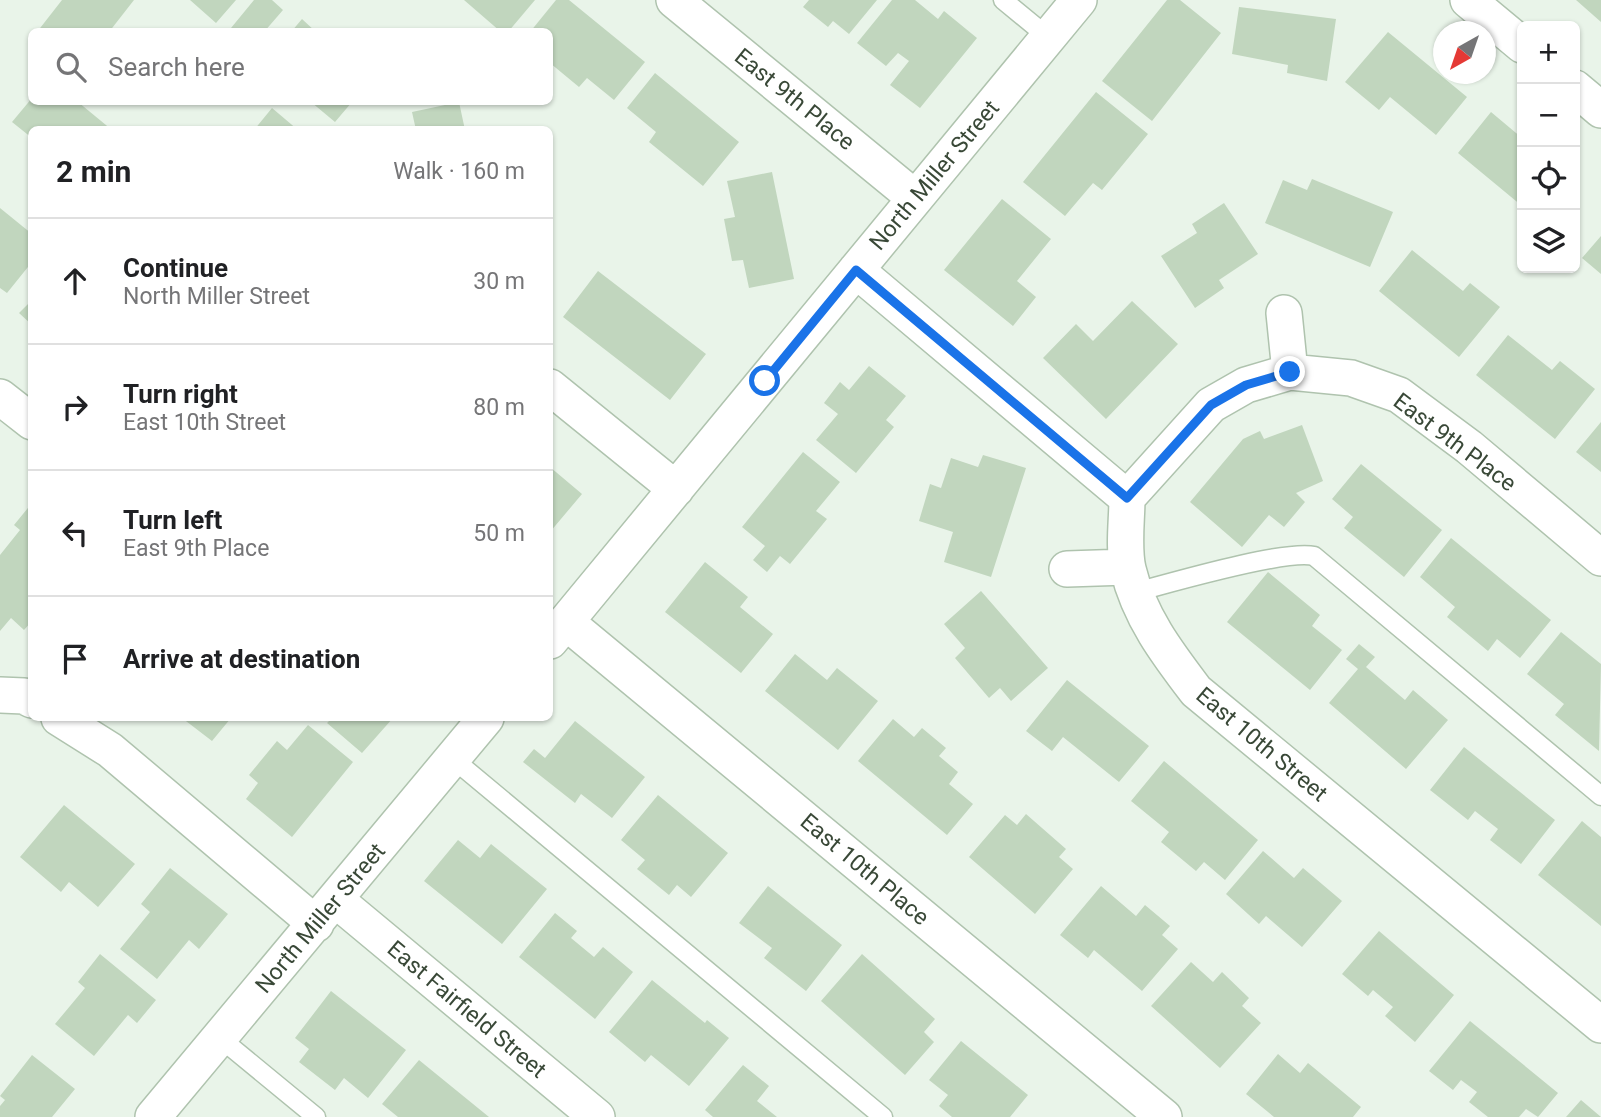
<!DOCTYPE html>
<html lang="en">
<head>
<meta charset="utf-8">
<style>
  :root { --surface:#fff; --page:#f6f6f6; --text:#202124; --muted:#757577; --line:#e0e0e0 }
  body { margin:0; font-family:Roboto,sans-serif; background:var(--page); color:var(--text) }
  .controls { position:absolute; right:21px; top:21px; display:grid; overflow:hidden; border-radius:10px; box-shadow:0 2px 5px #0004 }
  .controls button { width:63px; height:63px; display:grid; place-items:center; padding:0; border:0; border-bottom:2px solid var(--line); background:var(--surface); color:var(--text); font:35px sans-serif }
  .compass { position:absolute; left:1433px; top:21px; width:63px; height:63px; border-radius:50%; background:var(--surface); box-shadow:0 2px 5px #0004; rotate:220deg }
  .stop { position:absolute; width:21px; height:21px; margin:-16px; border:5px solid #1a73e8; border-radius:50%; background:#fff }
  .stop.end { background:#1a73e8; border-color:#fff; box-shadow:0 2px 7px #0008 }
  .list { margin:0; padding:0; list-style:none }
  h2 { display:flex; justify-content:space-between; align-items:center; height:91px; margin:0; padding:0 28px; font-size:30px }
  h2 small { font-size:23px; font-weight:400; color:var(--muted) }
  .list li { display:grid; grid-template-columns:46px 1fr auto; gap:21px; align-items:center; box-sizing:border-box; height:126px; padding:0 28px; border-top:2px solid var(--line) }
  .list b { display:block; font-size:26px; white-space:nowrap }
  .list p { margin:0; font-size:23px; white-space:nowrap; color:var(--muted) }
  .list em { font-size:23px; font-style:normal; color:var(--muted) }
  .icon { flex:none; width:38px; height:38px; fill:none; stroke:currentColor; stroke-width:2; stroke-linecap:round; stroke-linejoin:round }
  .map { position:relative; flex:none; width:1601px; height:1117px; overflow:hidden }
  .search { position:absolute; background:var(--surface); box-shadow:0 2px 5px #0004; left:28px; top:28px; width:525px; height:77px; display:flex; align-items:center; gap:18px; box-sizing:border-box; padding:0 24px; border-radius:10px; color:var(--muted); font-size:26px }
  .panel { position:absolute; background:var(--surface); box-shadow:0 2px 5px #0004; left:28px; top:126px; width:525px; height:595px; border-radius:10px }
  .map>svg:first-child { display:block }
</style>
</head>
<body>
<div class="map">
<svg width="1601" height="1117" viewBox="0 0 1601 1117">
  <rect width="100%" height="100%" fill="#e9f4e9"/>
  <path fill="#c1d6be" d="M62,0h72l-25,32h-72z
    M190,0h46l-20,23z
    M254,0h18l11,10 -19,22h-29l-4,-4z
    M464,0h71l-27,32h-7z
    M556,0h13l76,62 -31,38 -27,-22 -8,9 -29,-24v-31h-20z
    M809,0h68l-28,34 -16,-13 -5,6 -25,-20z
    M892,0h23l23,19 6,-8 33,27 -57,70 -30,-23 19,-24 -11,-8 -12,13 -29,-23z
    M1167,0h13l41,33 -69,88 -50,-40z
    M1576,0h25v22z
    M1239,7l97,12 -9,62 -40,-8 1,-8 -56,-11z
    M302,19l14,13h-25z
    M1388,32l79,65 -31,38 -46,-38 -11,13 -34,-28z
    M655,73l84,69 -36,44 -54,-44 7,-10 -29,-24z
    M1096,92l52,42 -46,56 -9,-7 -28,33 -42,-34z
    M32,98v4h46l34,28h-80v8l-20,-16z
    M311,102h41l-17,20z
    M459,102l6,28h-49l-4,-18z
    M272,108l26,22h-44z
    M1491,112l31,26v68l-64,-53z
    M772,172l22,107 -45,9 -6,-28 -11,1 -8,-42 11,-2 -8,-36z
    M1312,179l81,33 -23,55 -105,-44 18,-43 24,10z
    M1002,199l49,40 -34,42 19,16 -23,29 -69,-56z
    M1224,203l34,51 -39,26 5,8 -29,20 -34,-52 36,-23 -5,-9z
    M0,208l32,26v28l-25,31 -7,-5z
    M1601,236v38l-19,-16z
    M1412,250l51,41 7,-8 30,24 -41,50 -80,-66z
    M598,271l108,83 -36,46 -107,-83z
    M32,300v25l-13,-12z
    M1132,301l46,43 -72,75 -63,-61 33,-34 17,17z
    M1508,335l44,35 8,-9 35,28 -40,50 -79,-64z
    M869,366l37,30 -20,24 8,7 -38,46 -40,-33 22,-26 -14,-11 16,-21 9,8z
    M1601,422v50l-25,-20z
    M1302,425l21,56 -27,12 9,9 -21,25 -15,-12 -27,32 -52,-45 53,-63 17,-8 4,8z
    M803,452l37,30 -24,29 11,8 -37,45 -10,-8 -13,16 -14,-12 12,-14 -23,-19z
    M983,455l43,13 -35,109 -47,-15 9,-30 -34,-11 11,-37 11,4 10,-30 27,9z
    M1361,464l81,66 -38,47 -60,-49 9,-11 -21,-18z
    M550,467l32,27 -32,38z
    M32,503v118l-8,9 -13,-12 -11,13v-76l20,-25 -6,-5z
    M1451,538l100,82 -31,38 -23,-19 -9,12 -41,-34 8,-10 -35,-30z
    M705,562l43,35 -8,10 33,27 -32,39 -76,-61z
    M1268,572l52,43 -8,11 30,24 -32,40 -83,-68z
    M981,591l67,77 -37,33 -11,-13 -11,10 -34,-40 10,-10 -21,-24z
    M1561,632l40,32 -2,87 -44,-36 9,-11 -37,-30z
    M1359,644l16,13 -9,10 39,33 8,-10 35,30 -42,49 -77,-66 29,-34 -12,-10z
    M795,654l32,26 10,-12 41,33 -40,49 -73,-59z
    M1067,680l82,66 -30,36 -56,-45 -11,14 -26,-20z
    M182,718h49l-19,23z
    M332,718h61l-31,35 -35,-30z
    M893,719l21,18 8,-9 24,20 -7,8 19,16 -9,12 24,20 -26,31 -89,-74z
    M575,721l70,56 -33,41 -31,-24 -6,9 -52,-41 11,-13 11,9z
    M308,725l45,37 -61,75 -46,-38 12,-16 -9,-8 28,-34 10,9z
    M1464,747l91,73 -34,44 -31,-24 8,-11 -23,-18 -7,9 -38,-30z
    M1164,761l94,79 -33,40 -21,-18 -8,9 -35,-29 8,-10 -38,-31z
    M658,795l70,58 -37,44 -14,-12 -8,10 -32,-26 8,-9 -24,-20z
    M64,805l71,59 -37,43 -29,-25 -8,10 -41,-35z
    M1026,814l40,35 -7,8 14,12 -38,45 -66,-57 36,-42 12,10z
    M1582,821l19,16v89l-63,-51z
    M458,840l22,18 11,-14 56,45 -45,55 -78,-63z
    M1263,851l31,27 9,-10 39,33 -40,46 -36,-31 -7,8 -33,-30z
    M170,868l58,46 -29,35 -10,-9 -32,39 -37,-30 30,-37 -9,-8z
    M768,886l74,59 -36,46 -42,-33 8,-10 -33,-25z
    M1101,886l35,30 9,-11 25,21 -8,9 16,14 -36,42 -48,-41 -6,8 -28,-23z
    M555,913l22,18 -6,7 23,19 9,-10 30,25 -38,47 -76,-62z
    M1379,931l75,64 -39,47 -30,-26 8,-9 -20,-17 -5,6 -26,-22z
    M100,954l56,46 -19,23 -9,-8 -34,41 -39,-32 30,-36 -7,-6z
    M862,954l73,65 -11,13 10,10 -29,33 -84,-74z
    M1191,962l22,20 9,-10 27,26 -7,8 19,17 -41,45 -69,-62z
    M652,980l53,43 2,-3 22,18 -40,48 -38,-31 -6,7 -36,-30z
    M331,991l75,59 -38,48 -24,-20 -9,12 -36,-28 10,-13 -14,-11z
    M1470,1021l88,72 -20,24 -12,-8 -7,8h-31l-19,-15 8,-10 -16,-12 -8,10 -24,-19z
    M961,1041l67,54 -18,22h-58l-13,-11 9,-11 -19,-15z
    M1278,1054l22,19 8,-10 53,44 -8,10h-79l-28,-23z
    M32,1055l43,34 -23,28h-52v-11l5,-6 -5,-4z
    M419,1060l70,57h-91l-16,-13z
    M743,1065l26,21 -12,15 20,16h-64l-8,-7z
    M1581,1100l20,17h-35z"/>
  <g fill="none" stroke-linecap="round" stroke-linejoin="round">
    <g stroke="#afc3ae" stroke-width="21">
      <path id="lane" d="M1003,0l45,37
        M1136,592c34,-9 150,-43 178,-36l287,240
        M452,758l431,359
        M220,1038l96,79"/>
    </g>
    <g stroke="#afc3ae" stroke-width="38">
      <path id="street" d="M674,0l241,198
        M1468,0l54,45
        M1575,88l26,22
        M856,270l271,228c0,22 -4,49 1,71 11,47 39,84 68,122l405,334
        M1284,313l6,59
        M550,387l126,102
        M0,397l32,25
        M1127,498l84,-93 35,-20 44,-13 61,6 48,17 70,52 132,111
        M1067,569l60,-2
        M566,622l598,495
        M550,641l529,-641
        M0,695l24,1 8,4
        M59,718l51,32 206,174
        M336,900l261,217
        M153,1117l333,-399"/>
    </g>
    <use href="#lane" stroke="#fff" stroke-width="18"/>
    <use href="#street" stroke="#fff" stroke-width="35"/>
  </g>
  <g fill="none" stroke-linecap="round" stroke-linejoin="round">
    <path stroke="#1a73e8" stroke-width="9" d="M765,381l91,-111 271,228 84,-93 35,-20 44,-13"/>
  </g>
  <g text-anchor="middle" stroke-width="5" stroke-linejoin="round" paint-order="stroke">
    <g font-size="23" fill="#394837" stroke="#fff">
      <text transform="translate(795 99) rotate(39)" y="8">East 9th Place</text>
      <text transform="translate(934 175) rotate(-50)" y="8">North Miller Street</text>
      <text transform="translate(1455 442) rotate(37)" y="8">East 9th Place</text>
      <text transform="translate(1262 744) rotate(40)" y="8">East 10th Street</text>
      <text transform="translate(865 869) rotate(40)" y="8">East 10th Place</text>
      <text transform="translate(320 918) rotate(-50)" y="8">North Miller Street</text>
      <text transform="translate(467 1009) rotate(40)" y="8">East Fairfield Street</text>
    </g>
  </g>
</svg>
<div class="controls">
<button>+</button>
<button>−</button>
<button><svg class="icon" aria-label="locate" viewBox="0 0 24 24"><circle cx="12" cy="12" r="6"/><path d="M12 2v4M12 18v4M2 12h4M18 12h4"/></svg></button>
<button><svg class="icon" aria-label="layers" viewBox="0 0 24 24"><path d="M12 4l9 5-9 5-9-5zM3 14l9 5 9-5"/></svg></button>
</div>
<svg class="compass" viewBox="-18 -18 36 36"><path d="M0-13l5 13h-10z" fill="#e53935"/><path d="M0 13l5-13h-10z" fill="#757577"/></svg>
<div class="stop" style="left:765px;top:381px"></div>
<div class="stop end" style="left:1290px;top:372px"></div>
<div class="search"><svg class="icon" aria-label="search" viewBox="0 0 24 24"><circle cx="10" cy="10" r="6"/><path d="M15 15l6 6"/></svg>Search here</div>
<section class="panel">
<h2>2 min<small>Walk · 160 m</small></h2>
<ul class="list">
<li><svg class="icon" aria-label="ahead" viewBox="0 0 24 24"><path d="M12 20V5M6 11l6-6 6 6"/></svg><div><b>Continue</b><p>North Miller Street</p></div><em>30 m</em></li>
<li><svg class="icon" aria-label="right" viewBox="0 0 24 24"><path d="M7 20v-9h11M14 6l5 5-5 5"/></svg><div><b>Turn right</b><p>East 10th Street</p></div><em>80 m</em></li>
<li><svg class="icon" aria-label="left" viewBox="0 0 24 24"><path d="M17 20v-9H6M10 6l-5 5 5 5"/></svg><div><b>Turn left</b><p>East 9th Place</p></div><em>50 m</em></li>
<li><svg class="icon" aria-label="arrive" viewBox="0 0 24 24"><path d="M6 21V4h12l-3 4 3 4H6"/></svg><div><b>Arrive at destination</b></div></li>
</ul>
</section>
</div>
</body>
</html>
